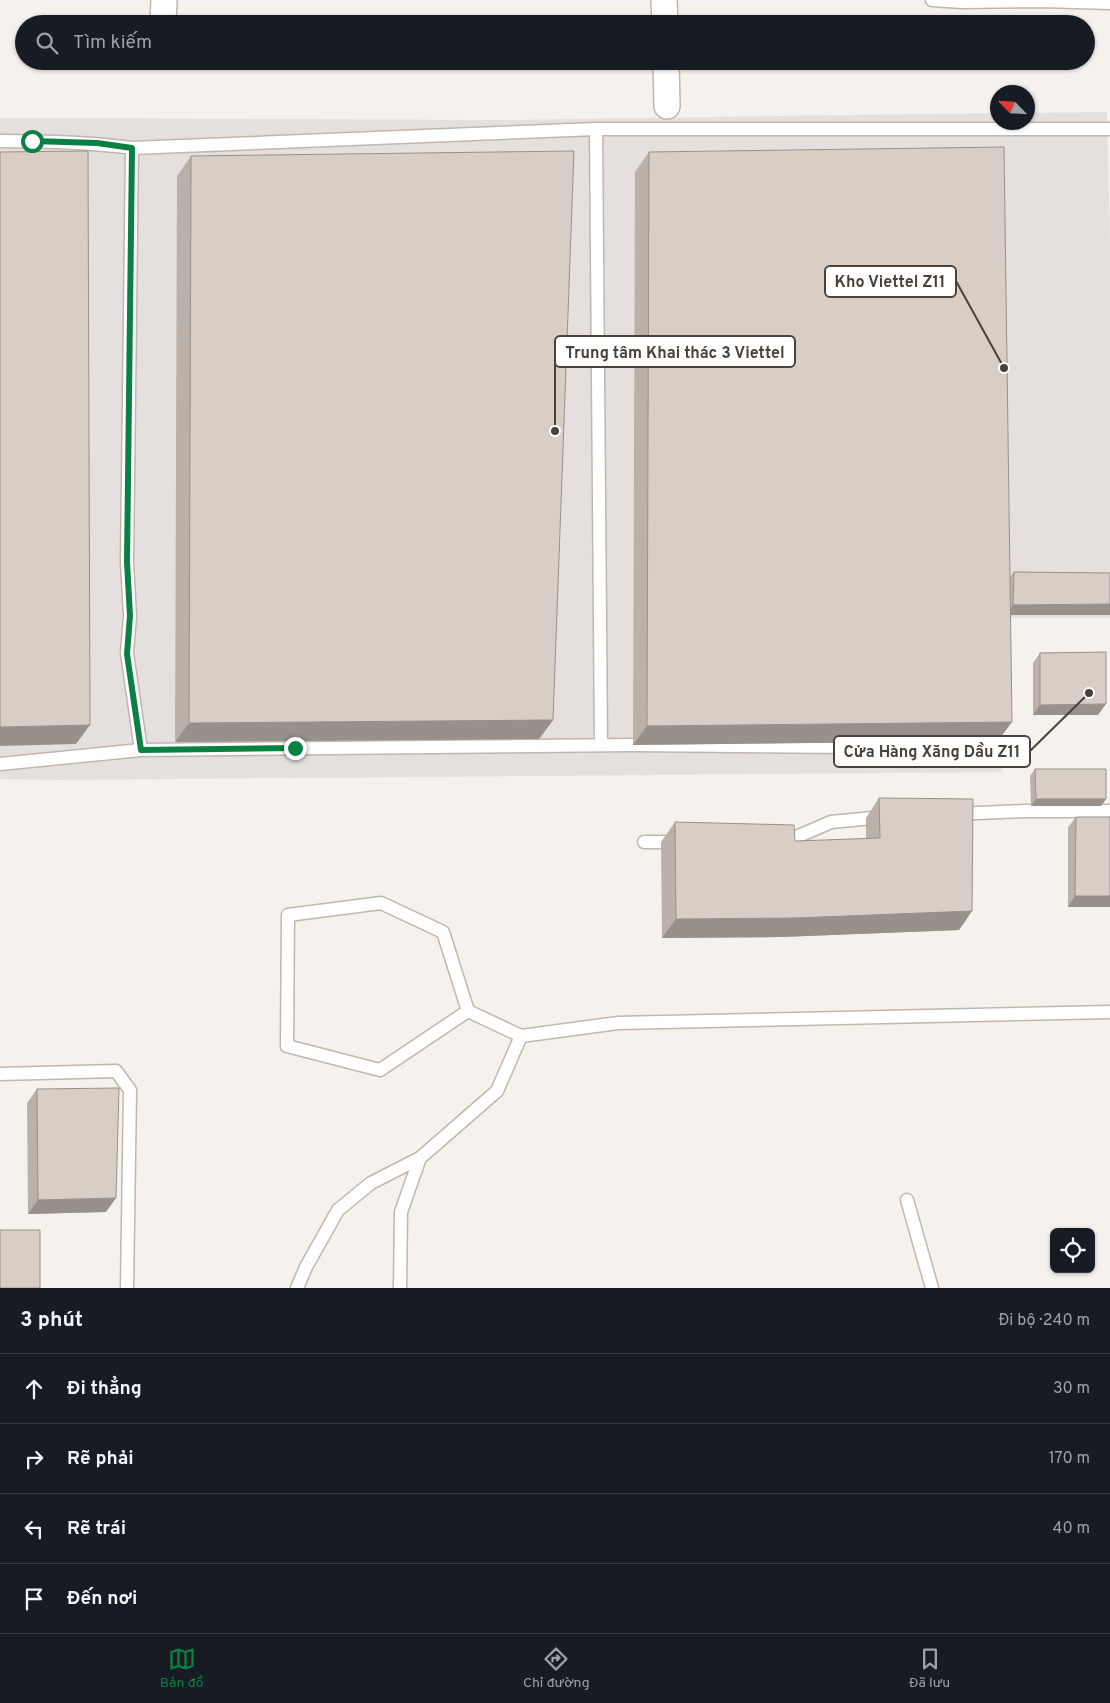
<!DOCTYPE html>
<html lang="vi">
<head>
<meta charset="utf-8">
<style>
  :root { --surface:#171b24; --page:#20242c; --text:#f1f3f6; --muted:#9ea1a6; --line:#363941; --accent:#0b8043 }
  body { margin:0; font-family:Overpass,sans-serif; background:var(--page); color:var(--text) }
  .controls { position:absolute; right:15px; bottom:15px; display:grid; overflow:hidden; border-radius:8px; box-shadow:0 1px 4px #0004 }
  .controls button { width:45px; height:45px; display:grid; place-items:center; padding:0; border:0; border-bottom:1px solid var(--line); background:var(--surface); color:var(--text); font:25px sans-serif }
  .compass { position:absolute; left:990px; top:85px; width:45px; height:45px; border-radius:50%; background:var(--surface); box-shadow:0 1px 4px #0004; rotate:295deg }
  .stop { position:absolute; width:15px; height:15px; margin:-11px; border:4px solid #0b8043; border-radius:50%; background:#fff }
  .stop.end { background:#0b8043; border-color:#fff; box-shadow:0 1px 5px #0008 }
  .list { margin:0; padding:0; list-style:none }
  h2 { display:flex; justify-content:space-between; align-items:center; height:65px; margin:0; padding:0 20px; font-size:21px }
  h2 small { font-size:16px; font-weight:400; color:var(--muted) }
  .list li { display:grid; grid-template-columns:32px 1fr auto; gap:15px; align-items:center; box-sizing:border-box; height:70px; padding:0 20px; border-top:1px solid var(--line) }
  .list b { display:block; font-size:19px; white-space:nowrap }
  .list em { font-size:16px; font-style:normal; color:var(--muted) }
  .icon { flex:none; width:28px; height:28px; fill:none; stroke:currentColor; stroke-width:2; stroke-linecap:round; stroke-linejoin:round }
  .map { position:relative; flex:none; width:1110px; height:1288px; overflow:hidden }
  .search { position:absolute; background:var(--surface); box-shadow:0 1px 4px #0004; left:15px; right:15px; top:15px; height:55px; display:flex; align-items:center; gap:12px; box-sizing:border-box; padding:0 18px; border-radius:28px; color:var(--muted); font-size:19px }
  .sheet { height:345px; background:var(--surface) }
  nav { display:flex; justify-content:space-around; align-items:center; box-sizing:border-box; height:70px; border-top:1px solid var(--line); background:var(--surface); font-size:14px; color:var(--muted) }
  nav a { display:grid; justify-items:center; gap:2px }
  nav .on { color:var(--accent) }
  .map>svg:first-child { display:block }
</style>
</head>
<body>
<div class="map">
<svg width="1110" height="1288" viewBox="0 0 1110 1288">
  <rect width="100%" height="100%" fill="#f5f1ec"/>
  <path fill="#e5e0dd" d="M1107,112l3,132v374h-111l3,154 -940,8 -62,-1v-661l509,2 488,-7 1,9h30v-9z"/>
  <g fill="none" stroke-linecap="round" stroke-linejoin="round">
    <g stroke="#c0b7af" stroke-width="15">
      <path id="lane" d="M932,0l30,2 81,-1 67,2
        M596,129l5,616
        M0,141c45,0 88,1 132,7l464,-19h514
        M132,148l-5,414 3,54 -3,37 14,97 492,-5 331,3
        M0,764l141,-14
        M955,814l70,-3h85
        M779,840l15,-2 37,-16 52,-5
        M644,842h33
        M468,1011l-88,59 -93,-24 1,-131 93,-12 62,29 25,79 53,25
        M0,1074l116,-3 14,19 -3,198
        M907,1200l25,88
        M297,1288l9,-21 32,-57 33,-27 49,-25
        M400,1288l1,-76 19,-54 77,-67 24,-55 97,-13 492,-11"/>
    </g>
    <g stroke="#c0b7af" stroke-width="28">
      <path id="street" d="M664,0l1,24
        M163,24l1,-24
        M666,61l1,45"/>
    </g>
    <use href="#lane" stroke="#fff" stroke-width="12"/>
    <use href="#street" stroke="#fff" stroke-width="25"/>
  </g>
  <path fill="#bbb1a9" d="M649,152l361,425 4,-5 96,1 -99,42 -13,126 -365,4 2,-573z
    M191,156l362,564 -14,19 -364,3 2,-566z
    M1040,653l58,62h-65v-52z
    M1035,769l66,37h-70l-1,-30z
    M879,798l93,113 -13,19 -178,7 -119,1 -1,-96 14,-20 120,19 71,-2v-21z
    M1076,817h34v90h-42v-80z
    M37,1089l69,123 -78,2 -1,-111z"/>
  <path fill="#98908a" d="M1110,604v11h-104l7,-10z
    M1106,704l-8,11h-65l7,-10z
    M553,720l-14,19 -364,3 14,-19z
    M1012,722l-14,19 -365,4 14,-19z
    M90,725l-14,19 -76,2v-19z
    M1036,799h70l-5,7h-70z
    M1075,896h35v11h-42z
    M972,911l-13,19 -178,7 -119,1 14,-19z
    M116,1198l-10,14 -78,2 10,-14z"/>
  <path fill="#d9cec5" stroke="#98908a" d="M1004,147l8,575 -365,4 2,-574z
    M88,151l2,574 -90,2v-575z
    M574,151l-21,569 -364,3 2,-567z
    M1014,572l96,1v31l-97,1z
    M1106,652v52l-66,1v-52z
    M1035,769h71v30h-70z
    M879,798l94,1 -1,112 -177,7 -119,1 -1,-97 119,3 1,16 85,-3z
    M1076,817h34v79h-35z
    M119,1088l-3,110 -78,2 -1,-111z
    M0,1230h40v58h-40z"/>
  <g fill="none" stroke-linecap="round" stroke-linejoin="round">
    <path stroke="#0b8043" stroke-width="6" d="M32,141l65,2 35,5 -5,414 3,54 -3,38 14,96 154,-2"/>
  </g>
  <path fill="none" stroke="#49413a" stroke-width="2" d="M1004 368L956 281M555 431L555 352M1089 693L1030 751"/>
  <g fill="#49413a" stroke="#fff" stroke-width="2">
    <circle cx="1004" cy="368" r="5"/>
    <circle cx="555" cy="431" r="5"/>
    <circle cx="1089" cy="693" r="5"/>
  </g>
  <g fill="#fff" stroke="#49413a" stroke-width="2">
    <rect x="825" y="266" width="131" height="31" rx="5"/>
    <rect x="555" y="336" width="240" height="31" rx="5"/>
    <rect x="834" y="736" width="196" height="31" rx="5"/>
  </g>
  <g font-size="16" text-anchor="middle" font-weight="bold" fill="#49413a">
    <text x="890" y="287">Kho Viettel Z11</text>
    <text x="675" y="358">Trung tâm Khai thác 3 Viettel</text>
    <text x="932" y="757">Cửa Hàng Xăng Dầu Z11</text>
  </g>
</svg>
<div class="controls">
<button><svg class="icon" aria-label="locate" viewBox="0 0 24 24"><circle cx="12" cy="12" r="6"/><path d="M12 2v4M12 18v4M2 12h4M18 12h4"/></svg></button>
</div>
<svg class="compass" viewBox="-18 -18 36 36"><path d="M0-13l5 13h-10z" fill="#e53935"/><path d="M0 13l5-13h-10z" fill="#9ea1a6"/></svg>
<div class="stop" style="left:32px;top:141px"></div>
<div class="stop end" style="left:295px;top:748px"></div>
<div class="search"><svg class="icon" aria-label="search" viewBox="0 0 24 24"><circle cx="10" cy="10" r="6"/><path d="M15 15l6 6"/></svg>Tìm kiếm</div>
</div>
<section class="sheet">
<h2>3 phút<small>Đi bộ · 240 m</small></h2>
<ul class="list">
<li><svg class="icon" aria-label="ahead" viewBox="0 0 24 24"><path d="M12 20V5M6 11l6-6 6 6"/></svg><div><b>Đi thẳng</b></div><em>30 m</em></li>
<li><svg class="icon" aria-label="right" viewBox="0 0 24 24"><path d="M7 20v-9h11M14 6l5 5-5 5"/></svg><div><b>Rẽ phải</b></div><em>170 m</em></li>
<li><svg class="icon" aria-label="left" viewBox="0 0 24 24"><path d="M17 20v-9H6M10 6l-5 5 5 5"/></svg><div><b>Rẽ trái</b></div><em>40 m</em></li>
<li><svg class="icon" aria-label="arrive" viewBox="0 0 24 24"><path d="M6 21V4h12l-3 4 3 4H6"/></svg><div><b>Đến nơi</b></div></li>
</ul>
</section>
<nav>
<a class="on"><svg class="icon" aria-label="map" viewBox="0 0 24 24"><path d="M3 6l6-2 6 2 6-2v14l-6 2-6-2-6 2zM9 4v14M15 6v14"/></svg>Bản đồ</a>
<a><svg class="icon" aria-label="directions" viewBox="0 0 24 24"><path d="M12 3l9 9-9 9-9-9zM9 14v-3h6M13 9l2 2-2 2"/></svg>Chỉ đường</a>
<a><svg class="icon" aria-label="saved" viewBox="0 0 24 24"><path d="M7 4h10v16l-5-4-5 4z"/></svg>Đã lưu</a>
</nav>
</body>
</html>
